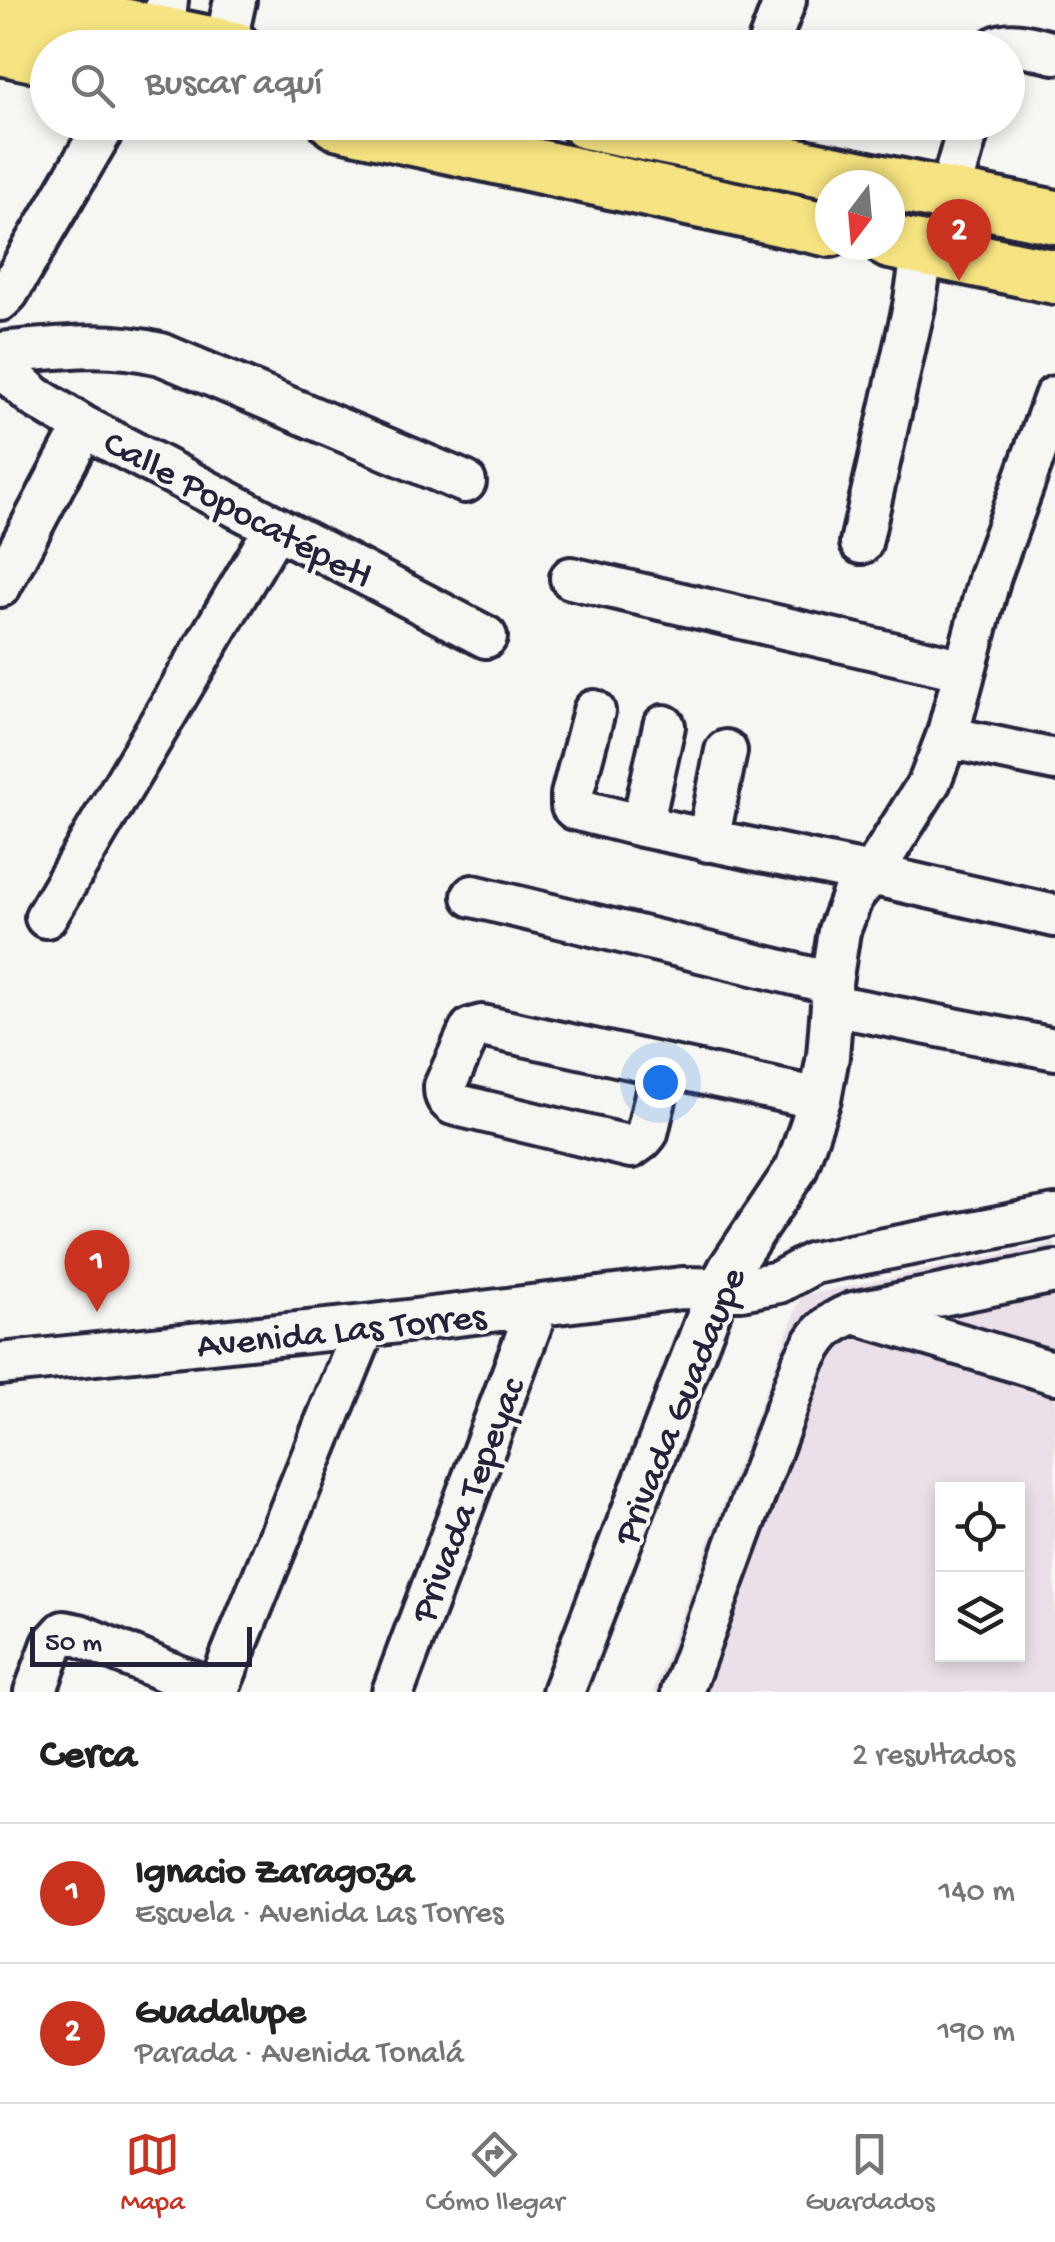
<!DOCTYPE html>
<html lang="es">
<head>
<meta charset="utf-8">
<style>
  :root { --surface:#fff; --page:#f6f6f6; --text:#222; --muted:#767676; --line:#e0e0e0; --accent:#c8321e }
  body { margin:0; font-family:"Gochi Hand",sans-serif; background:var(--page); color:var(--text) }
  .controls { position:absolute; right:30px; bottom:30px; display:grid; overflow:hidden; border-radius:0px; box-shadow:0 5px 15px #0003 }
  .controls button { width:90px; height:90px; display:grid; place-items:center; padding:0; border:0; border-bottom:2px solid var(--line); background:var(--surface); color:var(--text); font:50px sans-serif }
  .compass { position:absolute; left:815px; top:170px; width:90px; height:90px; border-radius:50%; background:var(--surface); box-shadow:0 5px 15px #0003; rotate:196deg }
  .scale { position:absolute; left:30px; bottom:25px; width:222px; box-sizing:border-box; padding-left:10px; border:5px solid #22223b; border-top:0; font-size:28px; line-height:35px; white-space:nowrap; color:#22223b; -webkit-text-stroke:8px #f6f6f2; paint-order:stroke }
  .you { position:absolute; left:660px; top:1082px; width:35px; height:35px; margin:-25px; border:8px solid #fff; border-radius:50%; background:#1a73e8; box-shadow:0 0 0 15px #1a73e833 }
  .badge { display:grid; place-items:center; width:65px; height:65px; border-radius:50%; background:var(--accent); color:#fff; font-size:32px; font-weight:700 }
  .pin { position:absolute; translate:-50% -82px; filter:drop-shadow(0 2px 5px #0008) }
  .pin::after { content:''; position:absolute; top:52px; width:35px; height:30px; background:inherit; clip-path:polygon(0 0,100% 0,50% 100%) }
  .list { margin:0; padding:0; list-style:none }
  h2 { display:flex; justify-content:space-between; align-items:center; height:130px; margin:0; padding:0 40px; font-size:42px }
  h2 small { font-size:32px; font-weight:400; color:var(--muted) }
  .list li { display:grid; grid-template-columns:65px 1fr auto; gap:30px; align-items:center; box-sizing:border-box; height:140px; padding:0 40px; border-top:2px solid var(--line) }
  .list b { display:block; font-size:38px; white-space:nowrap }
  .list p { margin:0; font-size:32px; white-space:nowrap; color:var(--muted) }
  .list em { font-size:32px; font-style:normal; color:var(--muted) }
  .icon { flex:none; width:55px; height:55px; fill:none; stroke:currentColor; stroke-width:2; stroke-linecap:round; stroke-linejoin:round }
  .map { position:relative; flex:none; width:1055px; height:1692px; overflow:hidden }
  .search { position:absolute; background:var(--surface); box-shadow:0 5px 15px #0003; left:30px; right:30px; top:30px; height:110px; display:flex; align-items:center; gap:25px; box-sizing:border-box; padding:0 35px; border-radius:55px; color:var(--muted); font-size:38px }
  .sheet { height:410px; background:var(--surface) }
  nav { display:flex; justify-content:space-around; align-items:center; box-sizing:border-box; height:140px; border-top:2px solid var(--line); background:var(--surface); font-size:28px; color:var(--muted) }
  nav a { display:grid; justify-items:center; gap:5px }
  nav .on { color:var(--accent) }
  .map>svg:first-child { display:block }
</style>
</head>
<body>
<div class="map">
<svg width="1055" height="1692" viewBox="0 0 1055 1692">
  <rect width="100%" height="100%" fill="#f6f6f2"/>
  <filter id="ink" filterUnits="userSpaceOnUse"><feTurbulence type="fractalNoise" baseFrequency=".01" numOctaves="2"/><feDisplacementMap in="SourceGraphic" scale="20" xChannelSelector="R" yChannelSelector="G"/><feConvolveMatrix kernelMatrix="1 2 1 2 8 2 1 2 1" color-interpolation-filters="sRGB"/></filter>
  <g filter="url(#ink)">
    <path fill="#ebe0e9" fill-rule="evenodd" d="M1055,1243v449h-402l148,-396zM942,1490h76v164h-76z"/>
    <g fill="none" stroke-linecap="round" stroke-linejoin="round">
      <g stroke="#22223b" stroke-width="48">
        <path id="minor" d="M225,46l10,-46
          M153,48l10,-14 4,-34
          M767,48l18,-48
          M995,48c18,-9 41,1 60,5
          M949,196l21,-74
          M0,300l8,-8 99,-170
          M0,353c57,-5 104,-13 161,1l304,128
          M0,366l35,31 49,30 402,210
          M861,543l53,-237 9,-57
          M571,578l393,92
          M0,586l84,-159
          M594,711l-22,84v11l3,3 67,17 229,48 184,42
          M947,737l108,23
          M642,826l22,-100
          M708,841l18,-90
          M473,896l358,87
          M46,917l230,-390
          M832,1005l223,44
          M663,1066l-16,67 -5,6 -11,8 -178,-43c-7,-5 -8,-9 -8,-18l23,-51 3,-6 11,-3 338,73
          M858,1314l197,59
          M0,1364l365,-38 317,-38 59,1 38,-7 34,-19 242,-47
          M35,1692l18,-48 11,-12 15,3 137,57
          M217,1692l148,-366
          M393,1692l145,-386
          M563,1692l155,-402 11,-21 67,-100 24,-70 8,-43 4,-51 -1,-22 8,-52 13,-34 26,-33 52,-83 17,-44 43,-161 65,-179
          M682,1692l121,-329c13,-26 22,-39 50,-50l202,-41"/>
      </g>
      <g stroke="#22223b" stroke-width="60">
        <path id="major" d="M0,0l234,48
          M0,48l48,10
          M336,122l494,108
          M586,122l469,95
          M890,242l165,35"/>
      </g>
      <use href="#minor" stroke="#f6f6f2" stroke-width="40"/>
      <use href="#major" stroke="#f6e381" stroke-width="52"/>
    </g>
  </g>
  <g text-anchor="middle" stroke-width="8" stroke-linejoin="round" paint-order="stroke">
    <g font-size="38" fill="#22223b" stroke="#f6f6f2">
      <text transform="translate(239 507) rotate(28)" y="13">Calle Popocatépetl</text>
      <text transform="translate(341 1328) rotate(-6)" y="13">Avenida Las Torres</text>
      <text transform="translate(677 1405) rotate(-68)" y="13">Privada Guadaupe</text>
      <text transform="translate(465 1499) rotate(-69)" y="13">Privada Tepeyac</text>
    </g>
  </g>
</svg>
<div class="controls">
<button><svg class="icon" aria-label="locate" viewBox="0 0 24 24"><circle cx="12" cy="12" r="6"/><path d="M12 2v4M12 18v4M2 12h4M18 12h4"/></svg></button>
<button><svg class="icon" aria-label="layers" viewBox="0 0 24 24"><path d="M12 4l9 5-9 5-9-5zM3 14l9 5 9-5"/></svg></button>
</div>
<svg class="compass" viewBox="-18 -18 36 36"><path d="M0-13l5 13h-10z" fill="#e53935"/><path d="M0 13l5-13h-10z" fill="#767676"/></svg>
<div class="scale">50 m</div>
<div class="you"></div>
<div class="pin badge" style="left:97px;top:1312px">1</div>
<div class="pin badge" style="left:959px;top:281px">2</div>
<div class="search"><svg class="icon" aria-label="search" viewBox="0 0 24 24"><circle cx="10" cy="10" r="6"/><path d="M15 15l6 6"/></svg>Buscar aquí</div>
</div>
<section class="sheet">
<h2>Cerca<small>2 resultados</small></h2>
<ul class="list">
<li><span class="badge">1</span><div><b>Ignacio Zaragoza</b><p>Escuela · Avenida Las Torres</p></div><em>140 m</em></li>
<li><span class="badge">2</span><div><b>Guadalupe</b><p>Parada · Avenida Tonalá</p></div><em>190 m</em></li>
</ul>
</section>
<nav>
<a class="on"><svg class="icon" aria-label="map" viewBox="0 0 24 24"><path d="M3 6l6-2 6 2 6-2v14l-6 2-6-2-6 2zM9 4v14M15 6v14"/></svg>Mapa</a>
<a><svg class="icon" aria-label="directions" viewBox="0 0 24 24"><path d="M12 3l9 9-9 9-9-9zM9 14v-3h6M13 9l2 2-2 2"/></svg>Cómo llegar</a>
<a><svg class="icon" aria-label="saved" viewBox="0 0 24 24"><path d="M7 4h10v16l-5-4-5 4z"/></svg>Guardados</a>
</nav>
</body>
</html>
